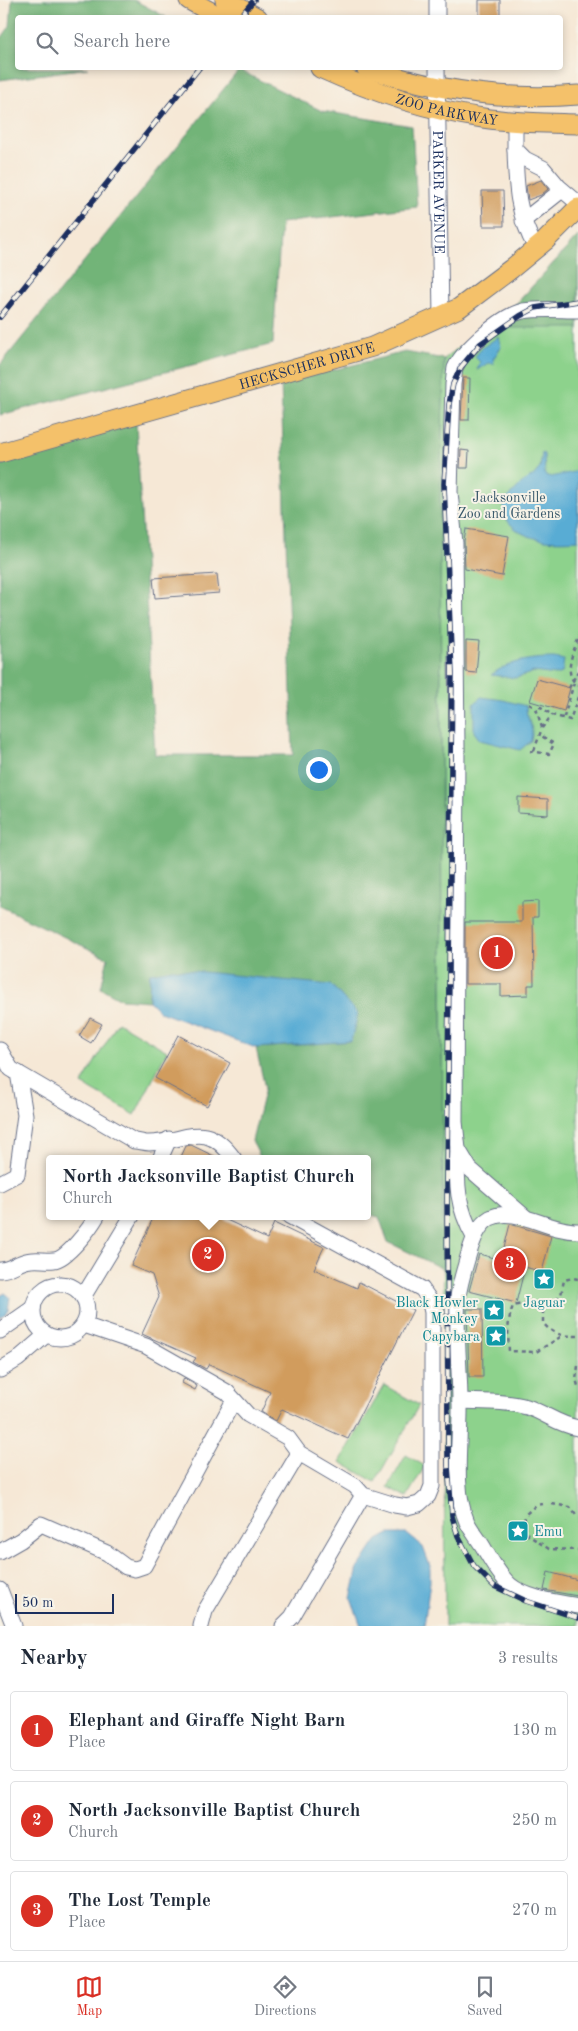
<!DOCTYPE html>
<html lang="en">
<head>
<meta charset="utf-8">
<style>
  :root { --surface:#fff; --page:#f6f6f7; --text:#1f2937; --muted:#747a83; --line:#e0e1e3; --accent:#d93025 }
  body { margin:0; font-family:"Old Standard TT",serif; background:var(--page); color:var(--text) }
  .scale { position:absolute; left:15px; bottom:12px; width:99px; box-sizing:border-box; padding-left:5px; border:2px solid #1b2f5e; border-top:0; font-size:14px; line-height:18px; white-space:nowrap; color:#1b2f5e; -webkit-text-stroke:4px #f7f3e8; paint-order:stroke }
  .you { position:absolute; left:318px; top:769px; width:18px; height:18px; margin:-12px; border:4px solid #fff; border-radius:50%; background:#1a73e8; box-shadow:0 0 0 8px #1a73e833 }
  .badge { display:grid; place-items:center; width:32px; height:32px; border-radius:50%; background:var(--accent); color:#fff; font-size:16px; font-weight:700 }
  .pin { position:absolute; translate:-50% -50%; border:2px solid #fff; box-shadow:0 1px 5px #0006 }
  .popup { position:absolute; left:46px; top:1155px; width:325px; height:65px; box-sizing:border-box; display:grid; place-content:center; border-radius:5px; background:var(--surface); filter:drop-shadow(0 1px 4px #0005); font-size:16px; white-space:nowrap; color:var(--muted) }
  .popup b { font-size:19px; color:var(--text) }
  .popup::after { content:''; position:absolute; left:50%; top:100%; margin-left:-10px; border:10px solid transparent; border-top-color:var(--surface) }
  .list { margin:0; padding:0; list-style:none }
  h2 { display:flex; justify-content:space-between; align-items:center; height:65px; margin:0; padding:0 20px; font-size:21px }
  h2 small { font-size:16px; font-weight:400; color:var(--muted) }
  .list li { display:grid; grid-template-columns:32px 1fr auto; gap:15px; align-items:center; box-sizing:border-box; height:80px; margin:0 10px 10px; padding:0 10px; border:1px solid var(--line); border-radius:5px }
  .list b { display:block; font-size:19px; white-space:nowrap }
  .list p { margin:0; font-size:16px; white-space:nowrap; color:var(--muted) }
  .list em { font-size:16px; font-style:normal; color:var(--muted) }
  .icon { flex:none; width:28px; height:28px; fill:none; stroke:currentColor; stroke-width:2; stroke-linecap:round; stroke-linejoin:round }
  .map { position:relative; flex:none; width:578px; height:1626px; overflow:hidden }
  .search { position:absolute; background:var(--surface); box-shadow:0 2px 8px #0003; left:15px; right:15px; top:15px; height:55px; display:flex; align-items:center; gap:12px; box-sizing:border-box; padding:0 18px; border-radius:5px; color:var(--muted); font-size:19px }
  .sheet { height:335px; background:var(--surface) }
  nav { display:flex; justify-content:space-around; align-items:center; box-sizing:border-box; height:70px; border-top:1px solid var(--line); background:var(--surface); font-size:14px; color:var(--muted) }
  nav a { display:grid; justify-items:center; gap:2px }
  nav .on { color:var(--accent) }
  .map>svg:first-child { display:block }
</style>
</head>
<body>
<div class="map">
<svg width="578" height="1626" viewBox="0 0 578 1626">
  <rect width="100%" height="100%" fill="#f7f3e8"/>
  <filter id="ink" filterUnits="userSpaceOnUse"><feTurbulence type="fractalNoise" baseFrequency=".02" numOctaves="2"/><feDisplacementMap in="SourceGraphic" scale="10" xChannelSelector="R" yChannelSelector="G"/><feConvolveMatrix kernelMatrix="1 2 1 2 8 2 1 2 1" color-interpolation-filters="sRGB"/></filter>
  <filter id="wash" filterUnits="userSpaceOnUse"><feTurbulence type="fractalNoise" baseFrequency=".0096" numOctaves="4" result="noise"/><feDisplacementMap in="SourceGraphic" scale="20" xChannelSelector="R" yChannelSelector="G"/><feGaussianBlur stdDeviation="1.12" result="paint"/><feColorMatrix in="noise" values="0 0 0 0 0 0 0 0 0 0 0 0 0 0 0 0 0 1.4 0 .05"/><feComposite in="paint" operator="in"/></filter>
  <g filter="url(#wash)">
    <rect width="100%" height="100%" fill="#f6e8d6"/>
    <path fill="#8dd28c" stroke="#548075" d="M578,236v1390h-133l-5,-1123 4,-144 74,-57z
      M118,1022l49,29 -32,64 -53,-31z
      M384,1385l35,20 -44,77 -35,-20z
      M406,1455l19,11 -18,31 -19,-10z"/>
    <path fill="#72b478" stroke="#46726b" d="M12,0h122l32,17 -148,1v50h70l-88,12v-40l10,-14z
      M239,70l83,41 90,15 5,81 -136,16 -8,121 -273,71v-50z
      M578,236v92h-67l7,-26z
      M405,352l39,7 -4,144 3,766 -55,-27 -9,-25 -12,-3v-55h-106l-9,-18 13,-53 -9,-40 95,-7 -201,-68 -1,28 -28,-2 -20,-11 7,-30 -108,-52v-441l136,-42 19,332h138l-12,-372z"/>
    <path fill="#59acd4" stroke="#3a6e99" d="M498,337l3,10 -8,12 1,5 -6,-1 -11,7 3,-8 -5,-5 7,-9z
      M542,453l2,1 1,21 6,2 27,-6v69c-24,2 -58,2 -72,-22 -3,-4 -2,-10 -3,-15l18,-19 13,-9 6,-7z
      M554,658l10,2 -2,13 -7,2 -21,-3 -18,6 -25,-3c19,-14 40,-17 63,-17z
      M481,697l22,3 23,6c0,15 9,18 5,35l-11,9 -40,-10 -6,-8v-28z
      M173,969l158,16 27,29 -7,27 -95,7 -96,-36 -11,-11 1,-28z
      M5,1293l5,4 -2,14 -8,8v-23z
      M389,1534h18l16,13 7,19v16l-6,44h-63l-10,-28 7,-30 18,-27z"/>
    <g id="blocks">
      <path fill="#d19c5d" d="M479,0h21v18h-21z
        M541,180l7,9 -7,6 -13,5 -2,-14z
        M482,191h21l1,35h-21z
        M463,378h7l-1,42h-8z
        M461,450l8,1 -1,17h-8z
        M466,529l43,7 -7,40 -37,-7 -1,-28z
        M217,574l2,19 -64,5 -2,-20z
        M466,641l13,1 -3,31 -10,-1z
        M537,679l33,9 -6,23 -34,-10z
        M518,797l30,2v16l-30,-2z
        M538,901v16h-5l1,68h-6v10l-27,1v-12h-36v-62h57v-20z
        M90,1018l12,6 -11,19 -12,-7z
        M178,1035l52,28 -23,43 -52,-28z
        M191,1145l29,14h-40l6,-13z
        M154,1216h64l49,23 7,-16 50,24 -10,22 43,19 2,-6 54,28 -65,129 -66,-30 -6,12 -15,-9 9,-20 -61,-28 -3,5 -13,-7 3,-4 -54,-24 17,-37 -7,-22 -21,-9z
        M510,1224l41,12 -9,36 -17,-5 -9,36 -47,-12 10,-37 22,6z
        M467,1309h15l1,68h-14z
        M184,1378l13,8 -2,4 -13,-7z
        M548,1572l30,8v16l-34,-6z"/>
    </g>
  </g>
  <g filter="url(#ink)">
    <use href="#blocks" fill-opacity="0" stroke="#687088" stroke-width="1"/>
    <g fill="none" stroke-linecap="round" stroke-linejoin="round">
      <g stroke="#687088" stroke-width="17">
        <g id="minor">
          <path d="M437,0v18"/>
          <path id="s1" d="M437,68l4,249"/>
          <path d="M515,122v27l10,10 18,9 16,19 19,16"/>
          <path d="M515,149c1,37 2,66 21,99"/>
          <path d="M523,221l39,-31"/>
          <path d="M0,1050l11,19 123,72c5,0 10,2 15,2 38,-1 56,-25 85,16"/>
          <path d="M458,1149c-2,35 -1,58 16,88"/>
          <path d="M160,1159l9,-20"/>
          <path d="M0,1183l17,-9 8,-59 -7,-42"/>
          <path d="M525,1217l-55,-48 -12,-20 -3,-27 2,-374 -2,-205 -5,-51 3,-108c1,-5 1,-11 2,-16 8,-18 48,-53 68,-57 17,-3 37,-1 55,-1"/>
          <path d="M578,1231c-29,1 -63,-26 -88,-13 -12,7 -17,22 -21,35 -4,14 -9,29 -11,44 -3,35 2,70 2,106 1,36 -8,85 7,119 4,8 10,15 15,23 8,13 16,29 28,40 17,14 47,17 68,21"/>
          <path d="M0,1270c10,0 17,-7 26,-9 9,-3 18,0 28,-1 13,-1 36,-32 43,-44"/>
          <circle cx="60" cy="1311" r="27"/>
          <path d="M83,1297l49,-81"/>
          <path d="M84,1325l62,21 81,46 21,23 40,23 11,15 56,33 8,9 32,10 12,2 12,-3 9,-8 4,-10v-174l-3,-13 -7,-10 -133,-73"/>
          <path d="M0,1331l33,-23"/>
          <path d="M0,1370l18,-11 28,-24"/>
          <path d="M460,1401c23,1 45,0 67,6 18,6 32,18 51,21"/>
          <path d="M0,1552l21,-12 20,-16 66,29 19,14 9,2 9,-3 90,-166"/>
          <path d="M0,1590l14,36"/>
          <path d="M201,1626l4,-15 94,-158"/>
          <path d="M283,1626l9,-9 71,-122"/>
        </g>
      </g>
      <g stroke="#687088" stroke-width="21">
        <g id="major">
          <path d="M189,0l33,18"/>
          <path d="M225,0l33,18"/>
          <path id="s2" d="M320,68c53,24 106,42 163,50 31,5 63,5 95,6"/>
          <path d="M366,68c68,22 140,33 212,27"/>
          <path id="s3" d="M0,453l372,-106 87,-39 52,-39 34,-28 33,-33"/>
        </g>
      </g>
      <path stroke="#687088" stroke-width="2.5" stroke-dasharray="4 4" stroke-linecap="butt" d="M578,640c-6,13 -15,36 0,45
        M569,688l9,-17
        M529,704l7,4
        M564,717l10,-34
        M542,728l-6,-20 5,-1 11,8
        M530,751l19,3 5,-10 -14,-9
        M534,751l8,-23 10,-13 18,5 8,-23
        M578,1279l-5,-1 -9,2 -3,15 -9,10 -9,1v17c10,12 20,13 35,13
        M543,1306l-17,-3 -13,3c-6,15 -5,29 -4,45l27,1 26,-16
        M578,1366l-2,13 2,7
        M543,1504l-7,1 -11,10 -1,10 4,10 21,14 29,1
        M552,1504l18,3 8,11"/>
      <use href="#minor" stroke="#fff" stroke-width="15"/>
      <use href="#major" stroke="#f4c16a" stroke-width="19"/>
      <g stroke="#1b2f5e" stroke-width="5.5">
        <path id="rail" d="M239,18l15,-18
          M578,301l-43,7 -15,8 -40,28 -19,23 -8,17 -4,20 -5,80 8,189 -5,507 1,286 4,50 6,20 16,30 20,20 32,15 52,17
          M0,317l199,-249"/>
      </g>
      <use href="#rail" stroke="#f7f3e8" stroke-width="4" stroke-dasharray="11" stroke-linecap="butt"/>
    </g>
  </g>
  <defs>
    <g id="sight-square" transform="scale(1.125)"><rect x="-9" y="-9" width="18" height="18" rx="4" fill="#0f9aa8" stroke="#f7f3e8"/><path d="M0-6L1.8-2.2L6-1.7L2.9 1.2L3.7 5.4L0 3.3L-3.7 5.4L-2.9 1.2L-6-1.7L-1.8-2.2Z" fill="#fff"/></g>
  </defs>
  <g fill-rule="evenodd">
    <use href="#sight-square" x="544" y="1279"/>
    <use href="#sight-square" x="494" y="1310"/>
    <use href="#sight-square" x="496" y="1336"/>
    <use href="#sight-square" x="518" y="1531"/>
  </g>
  <g text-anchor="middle" stroke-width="4" stroke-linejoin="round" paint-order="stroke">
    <g font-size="14" fill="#1b2f5e" stroke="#f7f3e8">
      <text dy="5" stroke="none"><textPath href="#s2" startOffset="134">ZOO PARKWAY</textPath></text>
      <text dy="5" stroke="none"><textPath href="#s1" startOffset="124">PARKER AVENUE</textPath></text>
      <text dy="5" stroke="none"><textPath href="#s3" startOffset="319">HECKSCHER DRIVE</textPath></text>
    </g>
    <g font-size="14" fill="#38586a" stroke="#f7f3e8">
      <text x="509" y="502">Jacksonville<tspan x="509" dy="16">Zoo and Gardens</tspan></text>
    </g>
    <g font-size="14" fill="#0d838f" stroke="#f7f3e8" text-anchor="end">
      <text x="478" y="1307">Black Howler<tspan x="478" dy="16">Monkey</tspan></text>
      <text x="544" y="1307" text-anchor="middle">Jaguar</text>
      <text x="480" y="1341">Capybara</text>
      <text x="534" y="1536" text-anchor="start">Emu</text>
    </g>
  </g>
</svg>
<div class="scale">50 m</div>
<div class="you"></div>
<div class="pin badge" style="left:497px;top:953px">1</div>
<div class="pin badge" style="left:208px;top:1255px">2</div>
<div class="popup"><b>North Jacksonville Baptist Church</b>Church</div>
<div class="pin badge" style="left:510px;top:1264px">3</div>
<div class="search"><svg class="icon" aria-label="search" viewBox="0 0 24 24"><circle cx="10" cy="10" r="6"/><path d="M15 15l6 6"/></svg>Search here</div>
</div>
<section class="sheet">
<h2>Nearby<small>3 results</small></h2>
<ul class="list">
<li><span class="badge">1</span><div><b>Elephant and Giraffe Night Barn</b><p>Place</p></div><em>130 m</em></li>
<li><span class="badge">2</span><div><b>North Jacksonville Baptist Church</b><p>Church</p></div><em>250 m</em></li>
<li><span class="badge">3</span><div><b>The Lost Temple</b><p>Place</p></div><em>270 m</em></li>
</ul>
</section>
<nav>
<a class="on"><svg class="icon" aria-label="map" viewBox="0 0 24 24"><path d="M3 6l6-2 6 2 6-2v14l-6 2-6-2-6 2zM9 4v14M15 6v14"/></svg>Map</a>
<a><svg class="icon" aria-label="directions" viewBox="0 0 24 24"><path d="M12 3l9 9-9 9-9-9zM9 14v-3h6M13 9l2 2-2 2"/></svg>Directions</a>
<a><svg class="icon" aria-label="saved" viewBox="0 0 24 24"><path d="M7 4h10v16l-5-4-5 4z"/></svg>Saved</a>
</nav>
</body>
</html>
